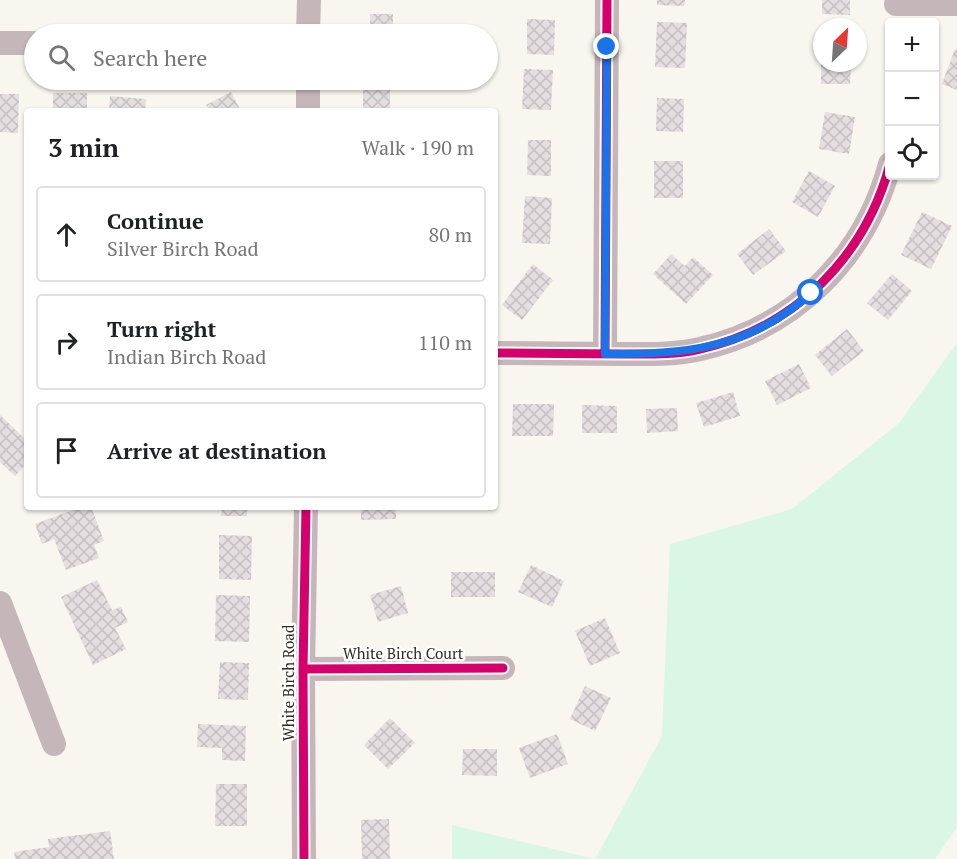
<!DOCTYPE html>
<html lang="en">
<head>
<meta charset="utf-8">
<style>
  :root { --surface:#fff; --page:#f2f2f2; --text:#202124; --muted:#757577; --line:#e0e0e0 }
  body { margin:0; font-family:"PT Serif",serif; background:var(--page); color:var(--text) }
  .controls { position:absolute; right:18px; top:18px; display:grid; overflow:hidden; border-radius:6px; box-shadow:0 2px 4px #0004 }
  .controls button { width:54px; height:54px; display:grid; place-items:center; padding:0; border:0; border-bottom:2px solid var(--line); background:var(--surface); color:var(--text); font:30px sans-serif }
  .compass { position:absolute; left:813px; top:18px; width:54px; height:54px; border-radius:50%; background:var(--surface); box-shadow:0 2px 4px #0004; rotate:25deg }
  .stop { position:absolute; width:18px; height:18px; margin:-14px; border:4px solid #1a73e8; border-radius:50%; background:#fff }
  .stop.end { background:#1a73e8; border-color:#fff; box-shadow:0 2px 6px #0008 }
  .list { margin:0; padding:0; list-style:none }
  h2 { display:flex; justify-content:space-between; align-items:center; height:78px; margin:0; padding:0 24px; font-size:26px }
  h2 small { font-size:20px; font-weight:400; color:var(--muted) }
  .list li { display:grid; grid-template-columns:39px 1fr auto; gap:18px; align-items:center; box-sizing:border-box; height:96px; margin:0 12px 12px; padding:0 12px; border:2px solid var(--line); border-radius:6px }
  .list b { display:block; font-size:22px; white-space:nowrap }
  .list p { margin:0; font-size:20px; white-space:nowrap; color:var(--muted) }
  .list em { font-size:20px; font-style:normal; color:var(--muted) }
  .icon { flex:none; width:33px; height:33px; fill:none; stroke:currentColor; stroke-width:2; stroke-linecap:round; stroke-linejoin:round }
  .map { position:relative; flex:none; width:957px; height:859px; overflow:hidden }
  .search { position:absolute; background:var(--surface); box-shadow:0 2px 4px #0004; left:24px; top:24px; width:474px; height:66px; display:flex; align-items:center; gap:15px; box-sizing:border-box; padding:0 21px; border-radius:33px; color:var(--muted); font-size:22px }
  .panel { position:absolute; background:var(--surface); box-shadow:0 2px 4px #0004; left:24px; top:108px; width:474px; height:402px; border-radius:6px }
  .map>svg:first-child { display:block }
</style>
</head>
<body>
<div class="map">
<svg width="957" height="859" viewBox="0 0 957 859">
  <defs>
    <pattern id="building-cross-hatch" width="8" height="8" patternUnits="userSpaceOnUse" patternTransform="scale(1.5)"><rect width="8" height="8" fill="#e4dee0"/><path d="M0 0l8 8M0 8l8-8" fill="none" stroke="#c4bfc0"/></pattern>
  </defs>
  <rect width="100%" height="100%" fill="#f9f6ef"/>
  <path fill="#daf7e5" d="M957,343v484l-22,32h-340l67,-123 8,-192 122,-35 107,-86z
    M452,825l143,34h-143z"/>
  <path fill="url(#building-cross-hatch)" d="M657,0h28l-1,6 -27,-1z
    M822,0h28v15l-28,-1z
    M370,14h23v20h-23z
    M527,19l28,1 -1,35 -27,-1z
    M657,22l30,1 -2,45 -30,-1z
    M955,49l2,1v40l-15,-6z
    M821,63h30l-1,21h-29z
    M524,69l29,1 -2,40 -29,-1z
    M363,80h27v30h-27z
    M231,92l10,19h-31l-4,-6z
    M53,93h34v18h-34z
    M0,94h19l-1,39 -18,-1z
    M110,96l36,3 -1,12h-36z
    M657,98l27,1 -1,33 -27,-1z
    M825,112l30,5 -6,37 -30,-5z
    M528,140h23v36l-24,-1z
    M654,161h29v37h-29z
    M809,171l26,15 -17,31 -26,-15z
    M525,196l27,2 -2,46 -28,-1z
    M922,212l30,14 -21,43 -30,-14z
    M769,229l17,22 -33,24 -16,-21z
    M671,254l14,12 8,-9 20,18 -27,29 -33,-30z
    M533,264l20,16 -31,40 -20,-15z
    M892,274l20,17 -24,29 -21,-17z
    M847,329l17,22 -32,25 -17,-21z
    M799,364l12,24 -34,17 -12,-24z
    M733,392l7,24 -36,11 -8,-24z
    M513,404h41l-1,32h-41z
    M582,405l35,1v27h-35z
    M677,408l1,23 -31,2 -1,-24z
    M0,415l27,26v22l-12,13 -15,-14z
    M81,507h10l13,34 -10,4 5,13 -33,12 -12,-31 -12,5 -7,-20z
    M222,507h25v9h-26z
    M361,507h35v12l-35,1z
    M219,535l33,1 -1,44 -32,-1z
    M531,565l33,16 -12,26 -34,-15z
    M451,572h44v25h-44z
    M97,580l15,30 9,-3 7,15 -13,6 11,21 -33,16 -32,-68z
    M401,586l7,27 -30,9 -8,-27z
    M216,595l34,1 -1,46 -34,-1z
    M605,618l15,35 -30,13 -15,-35z
    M220,662l29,1 -1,37 -30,-1z
    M585,686l26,12 -16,33 -25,-12z
    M390,718l25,25 -27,26 -24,-24z
    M198,724l48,2 -1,35 -23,-1v-12l-25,-1z
    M557,734l11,30 -38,14 -11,-30z
    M463,749h34v27l-35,-1z
    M216,784h31v42h-32z
    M389,819l1,40h-28l-1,-39z
    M110,831l4,28h-99l-1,-7 35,-5 -1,-8z"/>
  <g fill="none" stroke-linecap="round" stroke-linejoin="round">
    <path stroke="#c5b7b9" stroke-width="24" d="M896,4h61
      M308,34l1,-34
      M0,43h34
      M308,80v31
      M495,353c43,0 85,1 128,1 26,0 52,1 77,-5 95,-21 165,-92 190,-185
      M605,354l2,-354
      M0,603l54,141
      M303,669l200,-1
      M304,859l-1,-190 3,-162"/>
    <g stroke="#fff" stroke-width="13">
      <path id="cycleway" d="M495,353c43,0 85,1 128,1 26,0 52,1 77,-5 95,-21 165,-92 190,-185
        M605,354l2,-354
        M303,669l200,-1
        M304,859l-1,-190 3,-162"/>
    </g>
    <use href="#cycleway" stroke="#d6006c" stroke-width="9"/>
  </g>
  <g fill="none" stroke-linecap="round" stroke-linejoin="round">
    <path stroke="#1a73e8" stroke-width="8" d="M607,47l-2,307c80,0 143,-4 206,-61"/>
  </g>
  <g text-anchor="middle" stroke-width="5" stroke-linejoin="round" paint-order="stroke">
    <g font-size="15" fill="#2f2a1d" stroke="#fff">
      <text x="403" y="659">White Birch Court</text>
      <text transform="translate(289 683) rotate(-90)" y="5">White Birch Road</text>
    </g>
  </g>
</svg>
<div class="controls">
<button>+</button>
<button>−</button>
<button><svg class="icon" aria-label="locate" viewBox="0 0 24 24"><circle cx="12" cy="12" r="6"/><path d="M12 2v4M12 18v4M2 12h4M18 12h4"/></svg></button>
</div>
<svg class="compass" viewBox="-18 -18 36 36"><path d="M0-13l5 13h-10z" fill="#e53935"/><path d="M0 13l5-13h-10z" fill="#757577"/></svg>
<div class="stop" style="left:811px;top:293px"></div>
<div class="stop end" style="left:607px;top:47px"></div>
<div class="search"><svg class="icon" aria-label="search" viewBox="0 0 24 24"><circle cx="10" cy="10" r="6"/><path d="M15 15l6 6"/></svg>Search here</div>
<section class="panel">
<h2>3 min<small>Walk · 190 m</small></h2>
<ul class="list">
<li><svg class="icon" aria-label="ahead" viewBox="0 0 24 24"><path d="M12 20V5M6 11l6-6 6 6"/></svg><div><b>Continue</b><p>Silver Birch Road</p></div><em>80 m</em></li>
<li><svg class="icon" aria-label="right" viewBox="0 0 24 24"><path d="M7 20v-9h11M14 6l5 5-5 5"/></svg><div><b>Turn right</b><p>Indian Birch Road</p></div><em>110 m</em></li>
<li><svg class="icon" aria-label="arrive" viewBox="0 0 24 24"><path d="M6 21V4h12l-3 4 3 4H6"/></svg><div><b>Arrive at destination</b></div></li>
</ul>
</section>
</div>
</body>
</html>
